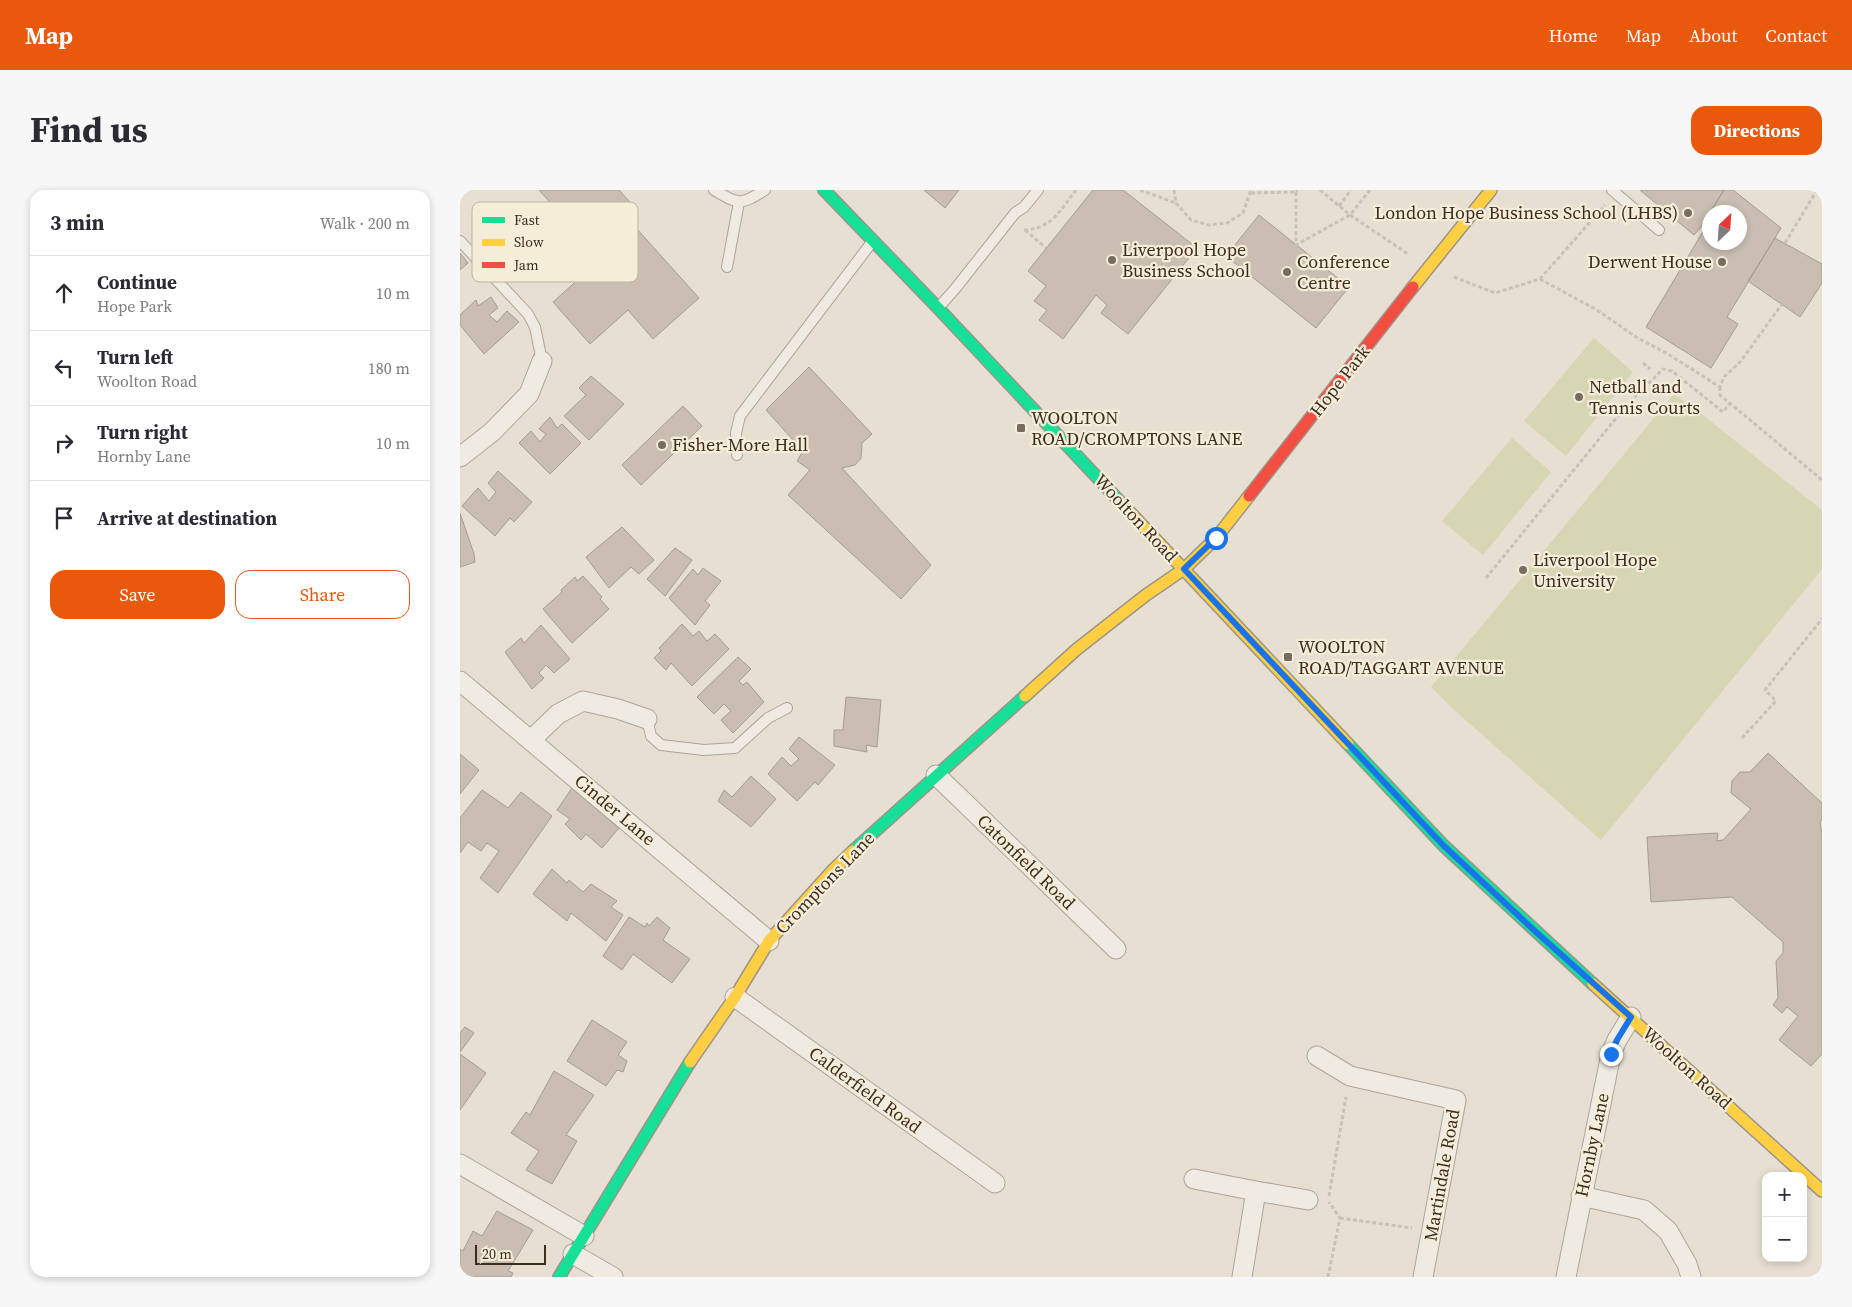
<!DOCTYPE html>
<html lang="en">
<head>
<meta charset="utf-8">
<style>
  :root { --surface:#fff; --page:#f7f7f7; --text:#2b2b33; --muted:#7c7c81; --line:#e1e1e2; --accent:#ea580c }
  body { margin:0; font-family:"Source Serif 4",serif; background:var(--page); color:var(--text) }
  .controls { position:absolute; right:15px; bottom:15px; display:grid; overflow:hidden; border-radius:10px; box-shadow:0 2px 8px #0003 }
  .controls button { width:45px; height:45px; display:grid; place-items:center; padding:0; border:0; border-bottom:1px solid var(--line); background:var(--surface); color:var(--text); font:25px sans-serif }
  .compass { position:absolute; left:1242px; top:15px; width:45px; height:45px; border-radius:50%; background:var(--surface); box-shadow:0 2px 8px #0003; rotate:25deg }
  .scale { position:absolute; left:15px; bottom:12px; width:71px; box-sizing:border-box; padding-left:5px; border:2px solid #3c2d21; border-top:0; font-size:14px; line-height:18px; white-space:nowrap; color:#3c2d21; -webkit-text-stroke:4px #f6edd9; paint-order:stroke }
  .stop { position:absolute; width:15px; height:15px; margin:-11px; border:4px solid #1a73e8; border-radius:50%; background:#fff }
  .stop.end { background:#1a73e8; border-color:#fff; box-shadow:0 1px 5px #0008 }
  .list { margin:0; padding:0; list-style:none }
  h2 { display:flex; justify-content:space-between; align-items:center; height:65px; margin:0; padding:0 20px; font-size:21px }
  h2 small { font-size:16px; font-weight:400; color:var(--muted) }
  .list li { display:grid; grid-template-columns:32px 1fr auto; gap:15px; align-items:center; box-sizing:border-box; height:75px; padding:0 20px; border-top:1px solid var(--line) }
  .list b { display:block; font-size:19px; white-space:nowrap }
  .list p { margin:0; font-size:16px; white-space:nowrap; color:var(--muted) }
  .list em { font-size:16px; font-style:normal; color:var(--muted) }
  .actions { display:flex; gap:10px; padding:15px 20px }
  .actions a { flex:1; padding:11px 0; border:1px solid var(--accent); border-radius:15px; text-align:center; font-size:18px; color:var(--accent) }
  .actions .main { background:var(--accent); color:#fff }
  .icon { flex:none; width:28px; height:28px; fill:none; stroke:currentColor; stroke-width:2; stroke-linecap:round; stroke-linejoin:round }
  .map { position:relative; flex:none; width:1362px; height:1087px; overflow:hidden; border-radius:15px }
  header { display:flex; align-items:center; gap:30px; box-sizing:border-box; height:70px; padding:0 25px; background:var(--accent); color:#fff }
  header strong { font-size:24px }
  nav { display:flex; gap:28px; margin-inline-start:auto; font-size:18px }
  .intro { display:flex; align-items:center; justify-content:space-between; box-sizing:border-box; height:120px; padding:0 30px }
  h1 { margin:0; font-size:35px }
  .button { padding:12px 22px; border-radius:15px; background:var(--accent); color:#fff; font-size:18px; font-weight:700 }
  main { display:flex; gap:30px; padding:0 30px }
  aside { flex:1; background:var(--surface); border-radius:15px; box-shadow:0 2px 8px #0003 }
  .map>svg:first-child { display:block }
</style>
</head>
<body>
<header>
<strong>Map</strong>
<nav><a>Home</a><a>Map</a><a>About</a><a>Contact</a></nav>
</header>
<div class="intro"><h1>Find us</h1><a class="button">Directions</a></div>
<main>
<aside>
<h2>3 min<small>Walk · 200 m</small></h2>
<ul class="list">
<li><svg class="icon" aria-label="ahead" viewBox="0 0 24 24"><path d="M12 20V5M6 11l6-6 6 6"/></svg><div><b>Continue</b><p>Hope Park</p></div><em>10 m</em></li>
<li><svg class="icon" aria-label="left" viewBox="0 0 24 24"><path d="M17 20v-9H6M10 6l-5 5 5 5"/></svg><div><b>Turn left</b><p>Woolton Road</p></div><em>180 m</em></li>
<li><svg class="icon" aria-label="right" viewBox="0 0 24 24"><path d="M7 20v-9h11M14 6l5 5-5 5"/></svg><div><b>Turn right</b><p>Hornby Lane</p></div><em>10 m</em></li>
<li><svg class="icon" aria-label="arrive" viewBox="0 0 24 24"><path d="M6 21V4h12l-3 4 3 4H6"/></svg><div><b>Arrive at destination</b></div></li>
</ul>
<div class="actions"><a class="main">Save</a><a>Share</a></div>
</aside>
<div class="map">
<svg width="1362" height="1087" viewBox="0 0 1362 1087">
  <rect width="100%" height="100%" fill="#e7dfd1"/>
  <path fill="#d6d5b4" d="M1134,148l39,34 -67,84 -42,-35z
    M1214,204l25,18 123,98v59l-221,271 -149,-132 -21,-21z
    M1052,248l39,34 -68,83 -41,-34z"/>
  <path fill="#cabeb2" stroke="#a79b90" d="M79,0h80l19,21 -44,40z
    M464,0h35l-14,18z
    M633,0h30l74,58 -69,86 -27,-21 6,-8 -11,-10 -33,44 -24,-19 8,-10 -13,-9 12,-15 -18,-15z
    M1180,0h84l-22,36 -8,9z
    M1264,0h9l48,38 -54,89 11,7 -27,44 -65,-41 59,-99 -3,-2 8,-13v29h30v-30h-30z
    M799,25l90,72 -33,41 -90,-72z
    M176,38l63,70 -46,41 -25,-29 -38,34 -37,-42z
    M1315,48l47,26v19l-22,34 -52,-36z
    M0,63l8,10 -8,7z
    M31,107l7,11 -9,7 8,7 10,-11 12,11 -35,32 -24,-29v-10l16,-15 2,6z
    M349,177l63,67 -10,9 -1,15 -6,7 -13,3 89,97 -30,34 -113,-104 22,-25 -13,-9 6,-10 -37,-41z
    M131,186l33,28 -35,36 -25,-24 22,-21 -7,-7z
    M223,216l19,20 -61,59 -19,-20z
    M90,227l7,11 5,-4 19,19 -31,31 -31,-31 12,-12 9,11 6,-8 -7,-5z
    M38,281l34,31 -18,20 -4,-4 -15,18 -33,-30 16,-18 11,13 7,-9 -8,-9z
    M0,323l14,41 1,8 -15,5z
    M162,337l32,33 -15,14 -8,-7 -22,21 -23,-31z
    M215,358l17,12 -27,36 -18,-17z
    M243,378l18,13 -16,20 5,4 -15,20 -26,-27 24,-29 5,6z
    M123,386l19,21 -2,2 9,10 -37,34 -29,-34 19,-17 -1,-2 14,-13 2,4z
    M222,434l11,12 6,-5 8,10 8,-7 14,15 -37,37 -21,-23 -5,7 -12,-12 7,-7 -2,-3z
    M81,435l29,34 -16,14 -8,-8 -7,8 5,5 -12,11 -27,-37 16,-14 3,5z
    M278,467l13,12 -12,12 4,4 4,-3 17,20 -31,31 -12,-13 10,-9 -7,-7 -10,10 -17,-17z
    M386,507l35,3 -4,47 -11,-2 1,7 -33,-6v-16h9z
    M339,547l36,28 -17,20 -3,-3 -18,19 -29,-27 14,-17 9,9 8,-7 -10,-10z
    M1308,563l54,50v17l-2,1 2,14v219l-11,12 -32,-26 19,-24 -11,-9 -5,6 -9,-8 5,-7 -2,-37 7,-8v-11l-51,-45 -81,5 -4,-65 71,-4 -1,8 6,-1 28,-31 -20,-16 1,-12 8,-9h10z
    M0,564l19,16 -19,24z
    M291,586l25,23 -25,28 -33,-26 6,-11 8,7z
    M112,598l47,40 -17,20 -16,-14 -5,6 -16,-16 5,-5 -13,-9z
    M22,600l26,18 13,-16 31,24 -54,77 -18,-15 19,-27 -12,-8 -6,8 -13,-9 -8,11v-35z
    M92,679l15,14 2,-3 14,12 8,-8 26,17 -6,6 12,8 -17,26 -35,-28 -4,8 -34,-27z
    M169,727l16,10 2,-4 2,3 8,-9 13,11 -7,12 27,19 -18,24 -39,-29 -11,16 -19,-14z
    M132,830l35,22 -9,13 9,6 -4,11 -6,-2 -11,16 -39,-25z
    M5,837l9,6 -14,19v-19z
    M0,864l26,19 -26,37z
    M94,881l40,24 -28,40 11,6 -25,43 -26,-14 13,-19 -28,-18 15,-21 4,3z
    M37,1021l36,19 -25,41 5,2 -2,4h-49l-2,-1v-27l3,2 10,-20 9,5z"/>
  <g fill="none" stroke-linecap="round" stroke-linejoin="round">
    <g stroke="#aca49a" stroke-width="12">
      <path id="lane" d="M254,0c25,15 27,15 51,0
        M1152,0l47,40
        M0,51l68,73 7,13 7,34
        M267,77l12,-65
        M479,117l16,-18 60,-76 9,-6 14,-17
        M277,265l-1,-22 4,-17 132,-174
        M187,529l4,17 10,9 43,5 31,-2 33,-30 19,-10"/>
    </g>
    <g stroke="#aca49a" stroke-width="21">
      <path id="street" d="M0,267l32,-25 37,-38 13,-33
        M0,491l309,260
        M71,550l27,-26 25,-13 35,8 29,10
        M476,585l180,174
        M275,807l260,186
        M857,866l33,20 106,24 -33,177
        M0,974l124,72
        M734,989l62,12
        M1121,1006l63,14 24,21 19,33 4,13
        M113,1064l40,23
        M782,1087l14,-86 52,9
        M1106,1087l45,-223 6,-14 14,-23"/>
    </g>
    <g stroke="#9c948a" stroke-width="14">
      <path id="fast" d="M364,0l114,118 187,199
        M888,554l96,102 149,138
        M393,661l172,-155
        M99,1087l131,-215"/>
    </g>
    <g stroke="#9c948a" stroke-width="14">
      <path id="slow" d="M953,97l78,-97
        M665,317l223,237
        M565,506l52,-47 69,-54 38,-26 32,-31 33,-42
        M1133,794l229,207
        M230,872l45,-65 34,-56 65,-72 19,-18"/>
    </g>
    <g stroke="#9c948a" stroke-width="14">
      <path id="jam" d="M789,306l164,-209"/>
    </g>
    <path stroke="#c8c1b9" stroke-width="3" stroke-dasharray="4 2.5" stroke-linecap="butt" d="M680,0l36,13
      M714,0l2,13 15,17 18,5 18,-2 16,-10 8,-23
      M860,0l30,25 58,39
      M836,2v53l54,-30 20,-25
      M791,3l45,-1 1,-2
      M879,16l12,-16
      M564,40c28,-1 36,-20 52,-40
      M565,40l21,18
      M1325,53l32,-53
      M994,87l41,16 45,-14 57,31 39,27 32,17 52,33 4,-10 17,-16 41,-57
      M1080,89l65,-74
      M1183,173l7,6
      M1260,197v8l102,85
      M1026,388l140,-172 37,-37 9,2 51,41 7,-9
      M1282,548l34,-37 -11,-11 57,-71
      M869,1006l17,-99
      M880,1028l72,10
      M868,1087l12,-59 -11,-16"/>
    <use href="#lane" stroke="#efebe3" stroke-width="10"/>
    <use href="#street" stroke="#efebe3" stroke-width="19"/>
    <use href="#fast" stroke="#16e098" stroke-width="11"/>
    <use href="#slow" stroke="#ffcf43" stroke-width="11"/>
    <use href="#jam" stroke="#f24e42" stroke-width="11"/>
  </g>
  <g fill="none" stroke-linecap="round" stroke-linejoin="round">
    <path stroke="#1a73e8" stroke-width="6" d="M756,348l-32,31 260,277 92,86 95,85 -14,23 -6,14"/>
  </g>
  <g fill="#786b5f" stroke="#f6edd9" stroke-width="2">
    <circle cx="1228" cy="23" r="5"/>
    <circle cx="652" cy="70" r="5"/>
    <circle cx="1262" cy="72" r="5"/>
    <circle cx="827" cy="82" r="5"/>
    <circle cx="1119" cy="207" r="5"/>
    <rect x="556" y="233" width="10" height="10" rx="2.5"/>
    <circle cx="202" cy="255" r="5"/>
    <circle cx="1063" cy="380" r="5"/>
    <rect x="823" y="462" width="10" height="10" rx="2.5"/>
  </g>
  <g text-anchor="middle" stroke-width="4.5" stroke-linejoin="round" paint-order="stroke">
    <g font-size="18" fill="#3c2d21" stroke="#f6edd9" text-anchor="start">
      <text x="1218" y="29" text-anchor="end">London Hope Business School (LHBS)</text>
      <text x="662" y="66">Liverpool Hope<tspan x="662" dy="21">Business School</tspan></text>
      <text x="837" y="78">Conference<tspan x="837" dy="21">Centre</tspan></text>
      <text x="1252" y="78" text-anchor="end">Derwent House</text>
      <text x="1129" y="203">Netball and<tspan x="1129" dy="21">Tennis Courts</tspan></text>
      <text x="571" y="234">WOOLTON<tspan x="571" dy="21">ROAD/CROMPTONS LANE</tspan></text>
      <text x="212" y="261">Fisher-More Hall</text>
      <text x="1073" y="376">Liverpool Hope<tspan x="1073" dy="21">University</tspan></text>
      <text x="838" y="463">WOOLTON<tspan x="838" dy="21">ROAD/TAGGART AVENUE</tspan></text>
    </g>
    <g font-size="18" fill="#3c2d21" stroke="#f6edd9">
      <text transform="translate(880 191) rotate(-52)" y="6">Hope Park</text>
      <text transform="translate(676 328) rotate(47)" y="6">Woolton Road</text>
      <text transform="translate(155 620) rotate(40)" y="6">Cinder Lane</text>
      <text transform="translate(566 672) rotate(44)" y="6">Catonfield Road</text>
      <text transform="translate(365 693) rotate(-46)" y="6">Cromptons Lane</text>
      <text transform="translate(1227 878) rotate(42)" y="6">Woolton Road</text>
      <text transform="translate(405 900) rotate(36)" y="6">Calderfield Road</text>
      <text transform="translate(1132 955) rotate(-78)" y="6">Hornby Lane</text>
      <text transform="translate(982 985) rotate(-80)" y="6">Martindale Road</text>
    </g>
  </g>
  <rect x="12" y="12" width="166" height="80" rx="8" fill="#f6edd9" stroke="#beb3a2" stroke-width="1"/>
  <rect x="22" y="27" width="23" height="6" fill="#16e098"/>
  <rect x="22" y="49" width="23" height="7" fill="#ffcf43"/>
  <rect x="22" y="72" width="23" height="6" fill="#f24e42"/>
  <g font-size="14" fill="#3c2d21">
    <text x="54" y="35">Fast</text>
    <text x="54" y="57">Slow</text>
    <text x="54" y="80">Jam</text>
  </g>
</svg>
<div class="controls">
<button>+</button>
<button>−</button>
</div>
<svg class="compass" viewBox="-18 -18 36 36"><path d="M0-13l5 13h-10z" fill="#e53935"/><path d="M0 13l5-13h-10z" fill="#7c7c81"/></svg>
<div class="scale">20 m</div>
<div class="stop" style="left:756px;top:348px"></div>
<div class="stop end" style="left:1151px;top:864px"></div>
</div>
</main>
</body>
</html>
